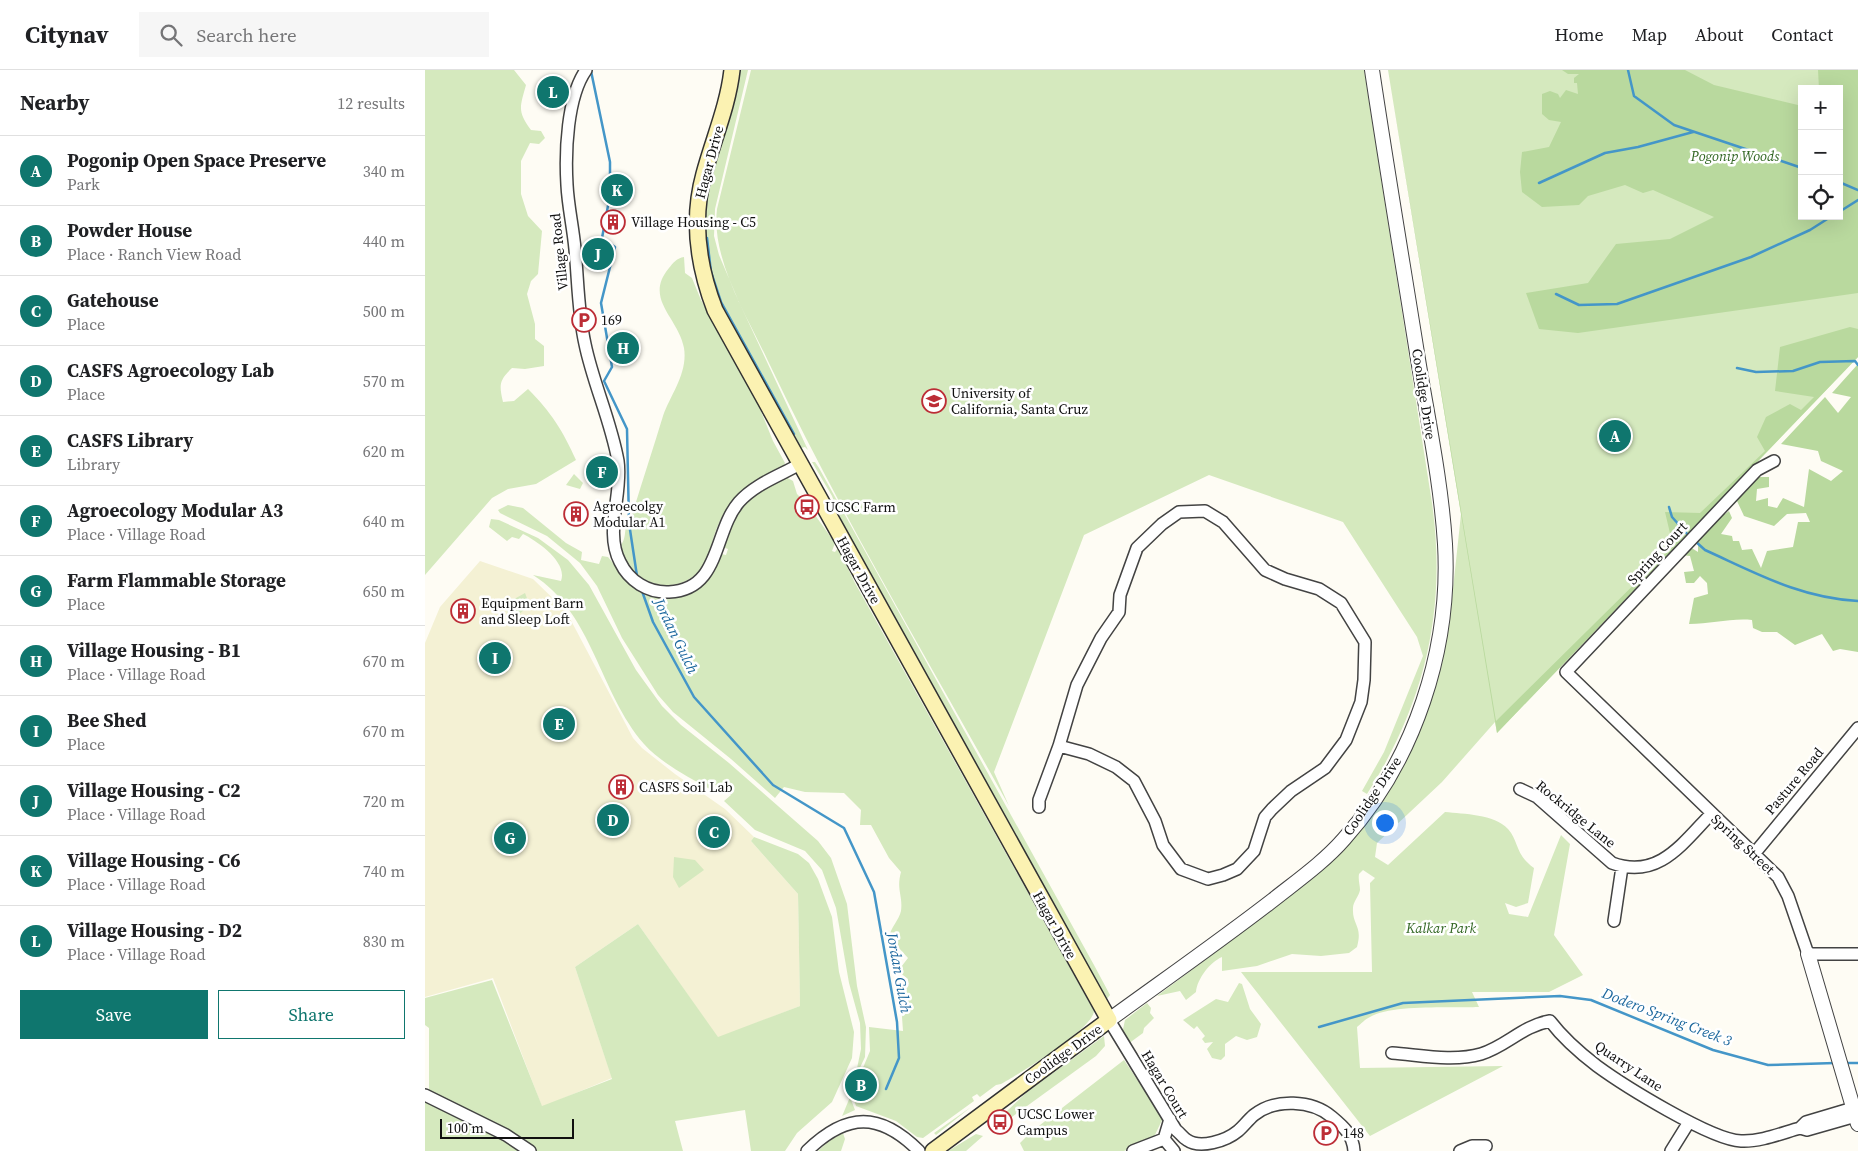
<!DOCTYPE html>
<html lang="en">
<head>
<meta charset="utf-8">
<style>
  :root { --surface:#fff; --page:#f6f6f6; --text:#202124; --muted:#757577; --line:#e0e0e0; --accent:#0f766e }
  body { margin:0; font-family:"Source Serif 4",serif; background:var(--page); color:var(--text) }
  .controls { position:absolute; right:15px; top:15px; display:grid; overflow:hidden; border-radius:0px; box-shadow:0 5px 20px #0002 }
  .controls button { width:45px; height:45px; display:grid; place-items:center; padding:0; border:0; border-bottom:1px solid var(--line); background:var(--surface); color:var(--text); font:25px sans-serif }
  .scale { position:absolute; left:15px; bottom:12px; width:134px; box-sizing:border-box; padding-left:5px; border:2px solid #101010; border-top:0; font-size:14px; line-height:18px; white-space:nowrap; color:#101010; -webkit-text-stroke:4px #fff; paint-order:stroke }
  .you { position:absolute; left:959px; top:752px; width:18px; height:18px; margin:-12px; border:4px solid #fff; border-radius:50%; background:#1a73e8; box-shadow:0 0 0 8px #1a73e833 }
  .badge { display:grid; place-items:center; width:32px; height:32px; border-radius:50%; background:var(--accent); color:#fff; font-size:16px; font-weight:700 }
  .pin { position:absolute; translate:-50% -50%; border:2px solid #fff; box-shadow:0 1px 5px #0006 }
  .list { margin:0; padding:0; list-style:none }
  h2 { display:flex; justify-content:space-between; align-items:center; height:65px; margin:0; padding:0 20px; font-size:21px }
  h2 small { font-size:16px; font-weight:400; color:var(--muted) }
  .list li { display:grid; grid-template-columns:32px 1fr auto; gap:15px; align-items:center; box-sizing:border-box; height:70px; padding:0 20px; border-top:1px solid var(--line) }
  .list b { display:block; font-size:19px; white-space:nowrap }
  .list p { margin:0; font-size:16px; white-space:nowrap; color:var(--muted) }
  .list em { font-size:16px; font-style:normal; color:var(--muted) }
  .actions { display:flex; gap:10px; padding:15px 20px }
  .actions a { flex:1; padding:11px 0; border:1px solid var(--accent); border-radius:0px; text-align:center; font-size:18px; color:var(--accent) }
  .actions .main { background:var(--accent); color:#fff }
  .icon { flex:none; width:28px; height:28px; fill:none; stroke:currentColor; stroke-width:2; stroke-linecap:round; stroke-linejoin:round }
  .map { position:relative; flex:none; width:1433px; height:1081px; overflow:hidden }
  header { display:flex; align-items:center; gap:30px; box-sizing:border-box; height:70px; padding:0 25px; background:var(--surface); border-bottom:1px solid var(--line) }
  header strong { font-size:24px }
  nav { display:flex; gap:28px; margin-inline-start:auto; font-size:18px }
  .search { width:350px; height:45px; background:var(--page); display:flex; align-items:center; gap:12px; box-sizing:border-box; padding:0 18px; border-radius:0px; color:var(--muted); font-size:19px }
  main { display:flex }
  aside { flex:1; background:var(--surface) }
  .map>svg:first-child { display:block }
</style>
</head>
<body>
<header>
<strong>Citynav</strong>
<div class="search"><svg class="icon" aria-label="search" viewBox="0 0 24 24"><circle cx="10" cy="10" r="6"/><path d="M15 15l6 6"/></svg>Search here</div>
<nav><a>Home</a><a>Map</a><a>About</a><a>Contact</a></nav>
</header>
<main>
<aside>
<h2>Nearby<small>12 results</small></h2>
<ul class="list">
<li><span class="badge">A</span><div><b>Pogonip Open Space Preserve</b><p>Park</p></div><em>340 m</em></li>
<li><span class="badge">B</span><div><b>Powder House</b><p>Place · Ranch View Road</p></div><em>440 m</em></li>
<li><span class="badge">C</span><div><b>Gatehouse</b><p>Place</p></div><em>500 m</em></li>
<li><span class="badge">D</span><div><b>CASFS Agroecology Lab</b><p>Place</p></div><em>570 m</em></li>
<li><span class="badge">E</span><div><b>CASFS Library</b><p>Library</p></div><em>620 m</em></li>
<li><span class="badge">F</span><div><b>Agroecology Modular A3</b><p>Place · Village Road</p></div><em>640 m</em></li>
<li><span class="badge">G</span><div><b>Farm Flammable Storage</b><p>Place</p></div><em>650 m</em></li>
<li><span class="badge">H</span><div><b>Village Housing - B1</b><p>Place · Village Road</p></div><em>670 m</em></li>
<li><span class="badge">I</span><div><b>Bee Shed</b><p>Place</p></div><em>670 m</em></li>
<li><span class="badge">J</span><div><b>Village Housing - C2</b><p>Place · Village Road</p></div><em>720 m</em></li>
<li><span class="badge">K</span><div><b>Village Housing - C6</b><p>Place · Village Road</p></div><em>740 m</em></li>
<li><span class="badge">L</span><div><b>Village Housing - D2</b><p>Place · Village Road</p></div><em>830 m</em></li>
</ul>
<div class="actions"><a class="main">Save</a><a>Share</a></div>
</aside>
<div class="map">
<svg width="1433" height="1081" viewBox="0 0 1433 1081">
  <rect width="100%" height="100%" fill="#fefcf4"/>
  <path fill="#f4f1d4" d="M55,491l53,18 33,32 67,127 9,10 33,26 50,35 29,28 -3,4 47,53 2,112 -82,32 -80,-114 -63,43 37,111 -70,29 -49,-129 -68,19v-354l15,-36z"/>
  <path fill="#d5e9be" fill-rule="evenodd" d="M0,0h89l12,15c-6,22 -9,26 5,45l10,1 4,7 -6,6 -9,-1 -9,18v33l7,22 14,15 -4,43 -7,7 -4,13 8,30v15l9,7v20l-19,3 -13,-1c-13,12 -13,17 -9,34l11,-1 14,-12c23,23 35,42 48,71l-40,24 -28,5 -16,9 -67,77z
    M314,0h9l-33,139 -1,27 5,19 20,47 69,148 -3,-3 -4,1 -8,-11 -72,-132 -11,-30 -6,-38 1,-35z
    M326,0h613l68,433c15,107 -7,200 -65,291l-5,-3 22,-39 39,-96 -6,-19 -74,-115 -134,-47 -125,60 -90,237 15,34c-82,-148 -169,-293 -241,-445 -21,-45 -57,-102 -51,-152z
    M963,0h470v287l-361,376 -2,-11 -53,60 -65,61 -2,14 13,8 57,-53c19,2 49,2 63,17 11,12 7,26 26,39l-6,35 -12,4 -11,-4 4,11 19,3 33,-82 9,9 -16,91 29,40 -34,17h-77l7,15c-26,1 -88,-3 -109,10 -5,2 -9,7 -13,10l3,41 143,-2 -133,70 -129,-164h131l-2,-89 5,-5 -12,-8 -4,4c-1,6 1,11 1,16 -1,6 -7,12 -7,18 -1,18 10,17 4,39l-8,6 -28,3 -29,-2 -35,12 -35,5v-14c-12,5 -25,22 -26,35l-10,8 -6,-9 -23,5 124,-93 38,-31 82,-105 18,-35 23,-68 7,-38 12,-112zM1377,19h37v127h-37z
    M259,187l1,16 7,5 9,22 57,104 15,37 12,22 -2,4c-6,1 -16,8 -23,12 -23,14 -38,31 -46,57 -4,13 -7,28 -18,38 -27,24 -70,7 -75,-29 7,-9 1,-19 11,-30 10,-33 21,-66 31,-99 8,-22 25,-43 21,-68 -5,-30 -41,-49 -15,-80 4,-5 8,-10 15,-11z
    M387,392h3l4,6 275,497 16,30 -4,5 -255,-458 3,-1 -6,-3 -16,-42z
    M149,404l9,9 -3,6 -14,-4z
    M361,407l7,4 4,13 7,7 -3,4 2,3h7l25,35 -3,8 3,1 3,-4 17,35 239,428c-1,18 -75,63 -93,73l-5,1 -16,12 -3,-3 -5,3 2,4 -51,37 -6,-1 -21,-16 -40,-15 -4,-12 18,-43 -1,-24 34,4 -1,-14 6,-38 -10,-8 10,-13 -19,-21c2,-10 10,-17 12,-26 2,-16 -5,-21 0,-39l-12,-14 -18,-33h-11l1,-15 -17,-17 -39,-1 -21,-5 -9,11 -44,-39 -58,-47 -15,-17 -36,-57 -25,-52 -17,-23 -33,-27 -47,-23 -2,-3 10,-5 15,3 43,35 16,9 -1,8 18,4 3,-8 6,1 10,12 38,27 56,-23 9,-19 5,1 2,-6 -6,-2c15,-42 26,-49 64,-70z
    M66,449l8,1 39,18 30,22 21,25 47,85 26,36 19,19 48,38 89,78 13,17 16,46 10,82 9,41 -1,30 -10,21 6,-29 -1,-26 -11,-40 -13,-75 -14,-38 -17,-19 -50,-21 -31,-29 7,-6 -17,-11 -4,5c-22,-12 -49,-26 -66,-45 -45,-52 -51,-131 -111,-169l28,6c7,-19 -24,-40 -38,-47l-4,5 -7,-2 -5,4 -18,-14z
    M100,523l3,8 -3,8 -9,8 -9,-5v-9z
    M329,767l44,17 11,9 9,16 14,38 7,55 15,60 -2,26 -20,44 -35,31 -12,18h-34l-6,-41 -70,11 8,30h-258v-49l4,1v-75l-4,-3v-27l67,-18 50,126 70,-27 -37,-112 63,-43 80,113 82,-31 -2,-112 -47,-53z
    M249,787l21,3 9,10 -25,18 -6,-11z
    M814,913l3,1 8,25 11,15 -4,13 -10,3 -11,-4 -11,8v12l-4,4 -9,-2 -5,-9 6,-7 -8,1 -3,-4 3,-3 -8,-10 -3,3 -11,-9 33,-21 12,3z
    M722,933l4,5 -1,5 4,5 -10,10 -1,5 -15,11 -6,-10 3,-14z
    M679,966l1,10 -9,10 -91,66 -2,-1 -1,-2 6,-6 -1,-2 20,-19z
    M699,990l39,58 -9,19 -30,14h-100l-4,-8 11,-11z
    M425,1027l5,13 -13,6 1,-2z
    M546,1037l-35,28 -2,-2z
    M418,1063l2,6 -4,12h-23l11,-10z
    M551,1064l7,2 -17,15h-18z"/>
  <path fill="#b9d99e" d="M963,0l108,651 177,-175 -8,-34 35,1 65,-62 -8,-14 9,-20 24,-13 11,6 13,-13 -39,-6 5,-44 70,-20 8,2v28l-361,376z
    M1137,0h123l29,15 88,21v110h37v-127h-20l-1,-19h40v223l-280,40 -39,-4 -13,-36 62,-10 28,-39 54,-5 44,-22 -61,-27 -10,3 -18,-8 -37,11 -9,9 -37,2 -20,-15 -2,-20 2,-20 27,-5 12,-25 -12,-2 -7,-6v-20l8,-3 8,3 2,4 6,-8 12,4 -1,-11h-3v-5l5,-4h-11z
    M1433,294v288l-18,-3 -7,2 -11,-17 -27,11 -18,-13h-15l-9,-4 -1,-8c-21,-2 -41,4 -63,4l5,-26 14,-4 -1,-11 -7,-7 -6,7h-8l-2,-11 10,-1 -4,-15 -9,-1 9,-8 8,5v-13l21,-34 6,9 4,-3 3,7 -11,16 11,2 1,5h6l3,9 10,-1 9,19 6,-17 26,-4 5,-25h12l-4,-9 -19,1 -13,12 -30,-10 -7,-15 17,-24h15v10l-12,2 -1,12 12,-3v8l9,2 6,-10 21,9 5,-38 22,12 12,-10 -22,-10 -3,-10 -37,-7 44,-47 13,16 13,-16 -19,-4z"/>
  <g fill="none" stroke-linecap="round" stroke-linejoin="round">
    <path stroke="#4496c8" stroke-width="2.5" d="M1203,0l6,26 40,29 128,43
      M166,1l19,91v33l-8,43 13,9 -14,56 11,64 -8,14 23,48 2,94 8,53
      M1414,112l19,8
      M1114,113l66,-30 33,-6 55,-15
      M1414,142l19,-12
      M282,168l4,34 10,30 73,132
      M1131,224l23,11 38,-1 134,-47 59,-27 22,-14
      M1312,298l19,4 37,-1 27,-9 35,-1 3,4
      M1244,437l3,10 17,19
      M1270,471l10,9c51,23 95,48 153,51
      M217,521l11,31 41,75 79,88 71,43 30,64 23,130 2,36 -13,31
      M894,957l84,-24 157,-7 31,4 122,50 55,15 67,-2
      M1420,993h13"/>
    <g stroke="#434343" stroke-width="14">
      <path id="minor" d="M161,0c-19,27 -21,82 -19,115 1,21 6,42 8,64 3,31 3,64 10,95 8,39 26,77 33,117 5,32 -14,71 2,101 9,19 28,31 49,30 52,-2 44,-60 70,-90 16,-18 40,-26 61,-38
        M1349,391l-17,9 -191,202 212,205 10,19 20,58h50
        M1095,719l17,8 75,66c46,17 70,-19 99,-49
        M614,737v-7l20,-54 18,-61 24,-47 18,-26 1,-17 17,-47 25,-24 17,-12 26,-1 18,11 42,48 20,9 34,10 22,14 24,39 -1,38 -3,22 -15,38 -21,28 -34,23 -19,18 -7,8 -11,34 -17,18 -14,6 -15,4 -27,-10 -18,-24 -8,-24 -21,-40 -18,-14 -27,-13 -30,-8
        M1329,784l104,-126
        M1189,851l8,-54
        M684,950l67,110c4,3 7,8 11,10 13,9 39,1 51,-9 5,-4 10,-11 16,-16 21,-17 58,-15 78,2 12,10 21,18 22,34
        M967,983c28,2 61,9 89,1 26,-8 41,-28 69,-33 13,17 30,32 47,45 26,19 114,74 144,75 19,1 41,-8 59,-13l7,2 49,-14
        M0,1025l81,40 24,16
        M745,1049l-6,20 10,12
        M1375,1058l6,-6 47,-14
        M382,1081c40,-39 73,-39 112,0
        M708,1081l31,-12
        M1035,1081l12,-5h14
        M1246,1081l18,-29"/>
    </g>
    <g stroke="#434343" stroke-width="16">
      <path id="tertiary" d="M1383,884l50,170
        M684,950c55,-40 111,-79 164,-120 24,-19 51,-38 71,-61 71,-79 107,-191 101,-295 -4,-64 -18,-128 -28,-191 -15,-94 -31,-189 -45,-283"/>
    </g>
    <g stroke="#323232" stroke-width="18">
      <path id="secondary" d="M307,0c-4,36 -19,70 -28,104 -13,47 -6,92 11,136l394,710 -176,131"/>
    </g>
    <use href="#minor" stroke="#fff" stroke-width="11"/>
    <use href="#tertiary" stroke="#fff" stroke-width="14"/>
    <use href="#secondary" stroke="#fbf2b2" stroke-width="15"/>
  </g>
  <defs>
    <g id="building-ring" transform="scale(1.25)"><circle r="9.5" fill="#fff" stroke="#bc2d36" stroke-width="1.5"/><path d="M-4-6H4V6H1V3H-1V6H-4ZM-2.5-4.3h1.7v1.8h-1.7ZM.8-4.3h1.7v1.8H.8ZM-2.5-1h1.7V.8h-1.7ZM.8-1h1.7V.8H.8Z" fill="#bc2d36"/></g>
    <g id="parking-ring" transform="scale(1.25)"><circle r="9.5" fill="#fff" stroke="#bc2d36" stroke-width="1.5"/><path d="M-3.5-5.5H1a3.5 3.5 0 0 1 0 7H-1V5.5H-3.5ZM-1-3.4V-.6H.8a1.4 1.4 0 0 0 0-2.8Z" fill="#bc2d36"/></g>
    <g id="university-ring" transform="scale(1.25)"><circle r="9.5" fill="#fff" stroke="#bc2d36" stroke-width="1.5"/><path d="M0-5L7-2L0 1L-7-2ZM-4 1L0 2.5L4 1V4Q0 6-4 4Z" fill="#bc2d36"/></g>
    <g id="bus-ring" transform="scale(1.25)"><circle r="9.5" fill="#fff" stroke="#bc2d36" stroke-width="1.5"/><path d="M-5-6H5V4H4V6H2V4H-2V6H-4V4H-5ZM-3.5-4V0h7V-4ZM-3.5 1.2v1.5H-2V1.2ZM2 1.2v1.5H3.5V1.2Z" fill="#bc2d36"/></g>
  </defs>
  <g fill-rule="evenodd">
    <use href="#building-ring" x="188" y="152"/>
    <use href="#parking-ring" x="159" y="250"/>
    <use href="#university-ring" x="509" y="331"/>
    <use href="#bus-ring" x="382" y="437"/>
    <use href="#building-ring" x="151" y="444"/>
    <use href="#building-ring" x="38" y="541"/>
    <use href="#building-ring" x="196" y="717"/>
    <use href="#bus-ring" x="575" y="1052"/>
    <use href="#parking-ring" x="901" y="1063"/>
  </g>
  <g text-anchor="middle" stroke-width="5" stroke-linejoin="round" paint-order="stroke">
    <g font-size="14" font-style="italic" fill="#316622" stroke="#fff">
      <text x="1310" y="91">Pogonip Woods</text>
      <text x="1016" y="863">Kalkar Park</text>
    </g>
    <g font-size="14" fill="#101010" stroke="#fff">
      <text transform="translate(284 92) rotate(-75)" y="5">Hagar Drive</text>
      <text transform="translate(134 182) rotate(-96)" y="5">Village Road</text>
      <text transform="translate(999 324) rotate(81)" y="5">Coolidge Drive</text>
      <text transform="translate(1232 483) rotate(-47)" y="5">Spring Court</text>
      <text transform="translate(434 500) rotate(61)" y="5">Hagar Drive</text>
      <text transform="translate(1369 711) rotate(-50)" y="5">Pasture Road</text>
      <text transform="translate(947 726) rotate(-56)" y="5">Coolidge Drive</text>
      <text transform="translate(1151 744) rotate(39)" y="5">Rockridge Lane</text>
      <text transform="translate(1318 774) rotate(43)" y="5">Spring Street</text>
      <text transform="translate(630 855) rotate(61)" y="5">Hagar Drive</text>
      <text transform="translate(638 984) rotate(-36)" y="5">Coolidge Drive</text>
      <text transform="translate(1204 996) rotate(34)" y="5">Quarry Lane</text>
      <text transform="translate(740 1014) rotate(59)" y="5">Hagar Court</text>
    </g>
    <g font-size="14" fill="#101010" stroke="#fff" text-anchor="start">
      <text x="206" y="157">Village Housing - C5</text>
      <text x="176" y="255">169</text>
      <text x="526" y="328">University of<tspan x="526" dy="16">California, Santa Cruz</tspan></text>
      <text x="168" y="441">Agroecolgy<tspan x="168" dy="16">Modular A1</tspan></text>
      <text x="400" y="442">UCSC Farm</text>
      <text x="56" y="538">Equipment Barn<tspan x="56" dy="16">and Sleep Loft</tspan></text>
      <text x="214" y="722">CASFS Soil Lab</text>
      <text x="592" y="1049">UCSC Lower<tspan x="592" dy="16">Campus</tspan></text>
      <text x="918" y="1068">148</text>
    </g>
    <g font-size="15" font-style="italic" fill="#1d689e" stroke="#fff">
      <text transform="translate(251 566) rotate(64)" y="5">Jordan Gulch</text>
      <text transform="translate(474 903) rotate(80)" y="5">Jordan Gulch</text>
      <text transform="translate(1242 947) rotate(21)" y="5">Dodero Spring Creek 3</text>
    </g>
  </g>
</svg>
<div class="controls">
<button>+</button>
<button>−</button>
<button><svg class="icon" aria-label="locate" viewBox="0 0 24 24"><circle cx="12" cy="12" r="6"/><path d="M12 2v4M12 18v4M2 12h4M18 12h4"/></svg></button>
</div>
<div class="scale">100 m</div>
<div class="you"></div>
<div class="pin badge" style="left:1190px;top:366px">A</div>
<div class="pin badge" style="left:436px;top:1015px">B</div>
<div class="pin badge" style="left:289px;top:762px">C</div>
<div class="pin badge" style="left:188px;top:750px">D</div>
<div class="pin badge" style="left:134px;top:654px">E</div>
<div class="pin badge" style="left:177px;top:402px">F</div>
<div class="pin badge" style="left:85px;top:768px">G</div>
<div class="pin badge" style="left:198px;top:278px">H</div>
<div class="pin badge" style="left:70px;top:588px">I</div>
<div class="pin badge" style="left:173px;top:184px">J</div>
<div class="pin badge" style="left:192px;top:120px">K</div>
<div class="pin badge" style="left:128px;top:22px">L</div>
</div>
</main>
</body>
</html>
